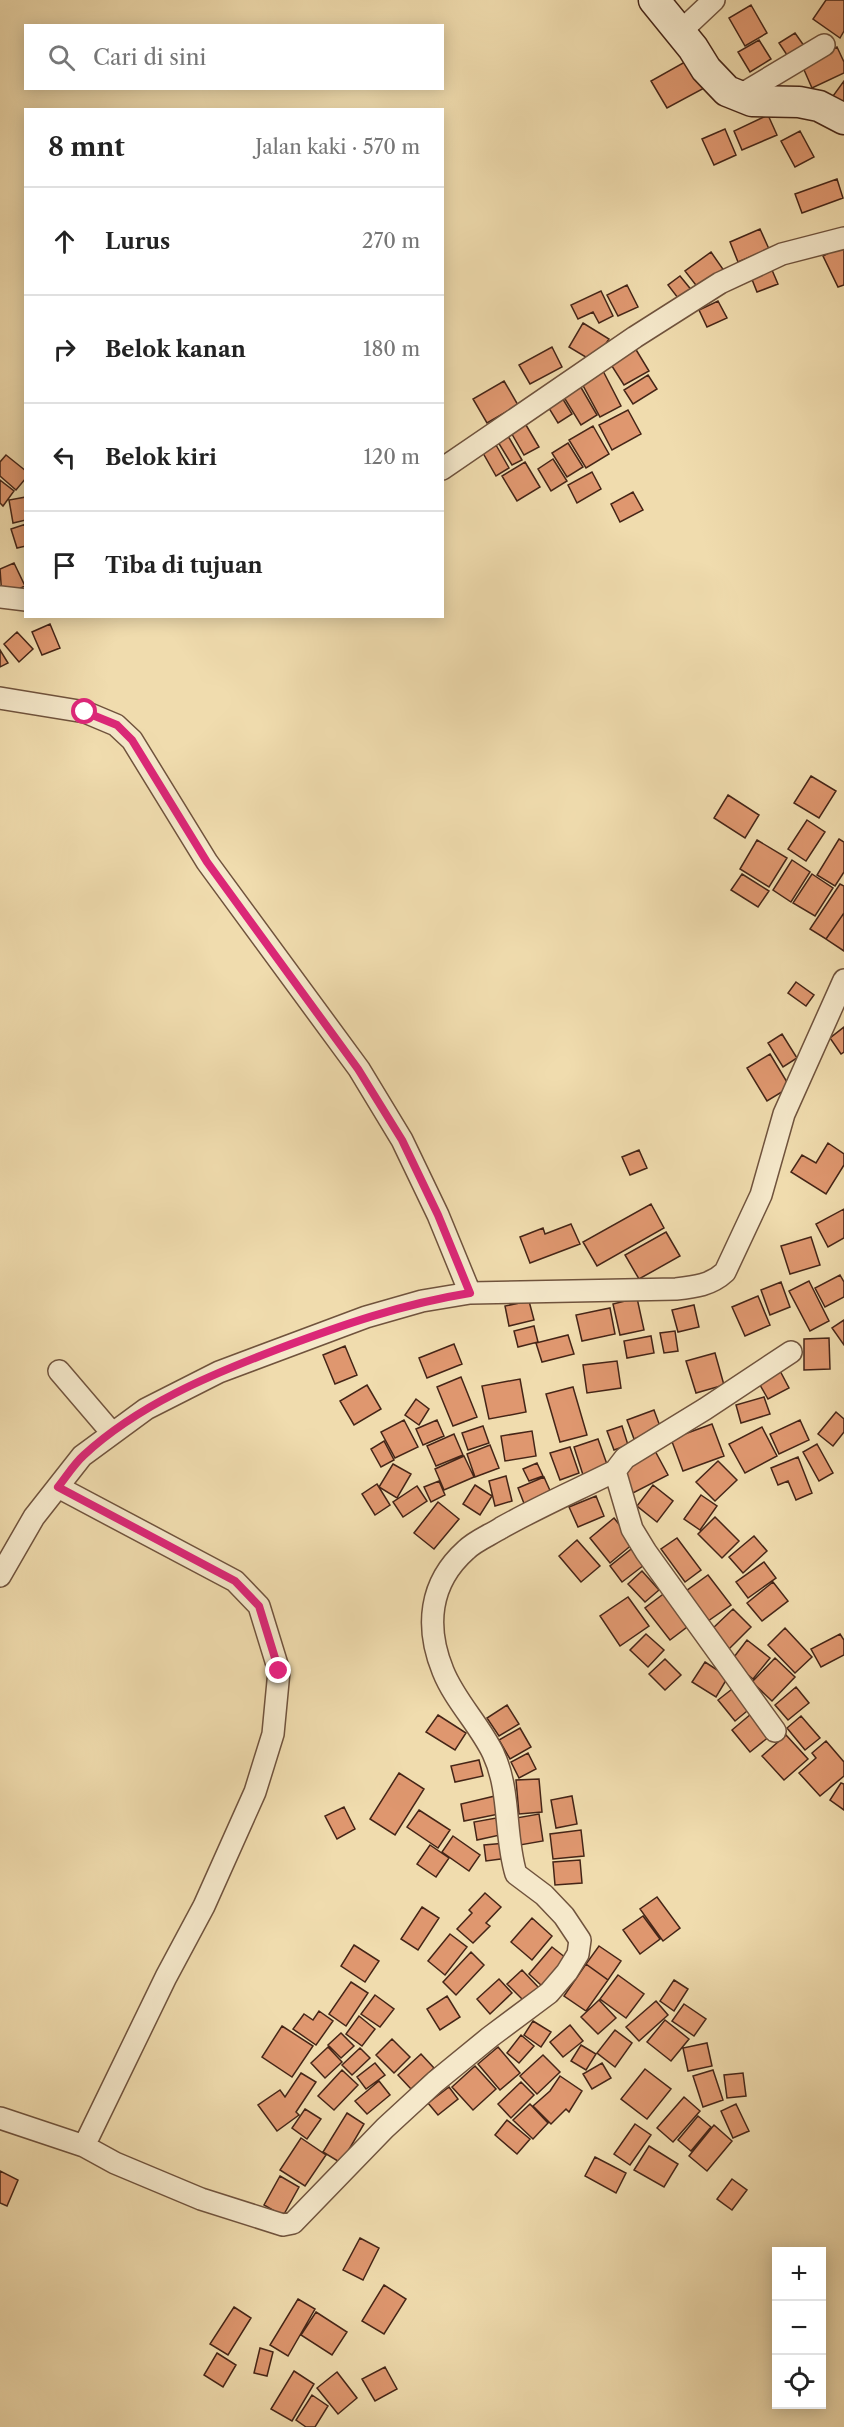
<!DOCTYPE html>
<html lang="id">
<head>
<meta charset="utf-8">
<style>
  :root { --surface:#fff; --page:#f6f6f6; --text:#222; --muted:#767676; --line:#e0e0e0 }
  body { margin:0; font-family:"Libre Caslon Text",serif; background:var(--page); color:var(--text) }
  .controls { position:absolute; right:18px; bottom:18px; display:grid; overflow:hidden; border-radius:0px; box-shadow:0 3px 15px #0003 }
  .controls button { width:54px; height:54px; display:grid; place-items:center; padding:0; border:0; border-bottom:2px solid var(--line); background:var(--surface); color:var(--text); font:30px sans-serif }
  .stop { position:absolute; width:18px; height:18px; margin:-14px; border:4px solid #db2777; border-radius:50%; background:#fff }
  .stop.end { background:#db2777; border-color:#fff; box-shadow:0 2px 6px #0008 }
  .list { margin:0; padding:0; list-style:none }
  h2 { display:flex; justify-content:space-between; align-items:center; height:78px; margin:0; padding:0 24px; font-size:26px }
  h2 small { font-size:20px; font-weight:400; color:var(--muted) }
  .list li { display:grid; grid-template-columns:39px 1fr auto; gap:18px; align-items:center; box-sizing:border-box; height:108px; padding:0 24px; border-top:2px solid var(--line) }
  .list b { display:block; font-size:22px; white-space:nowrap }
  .list em { font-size:20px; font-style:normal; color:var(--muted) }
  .icon { flex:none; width:33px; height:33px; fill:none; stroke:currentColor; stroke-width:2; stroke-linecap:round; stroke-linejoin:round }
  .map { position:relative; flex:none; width:844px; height:2427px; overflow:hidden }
  .search { position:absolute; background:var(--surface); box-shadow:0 3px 15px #0003; left:24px; top:24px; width:420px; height:66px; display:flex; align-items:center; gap:15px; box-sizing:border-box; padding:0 21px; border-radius:0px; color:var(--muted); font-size:22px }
  .panel { position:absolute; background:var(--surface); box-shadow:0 3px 15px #0003; left:24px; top:108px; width:420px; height:510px; border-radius:0px }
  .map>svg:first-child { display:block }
</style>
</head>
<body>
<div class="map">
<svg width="844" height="2427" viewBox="0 0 844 2427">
  <rect width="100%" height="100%" fill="#f0dcae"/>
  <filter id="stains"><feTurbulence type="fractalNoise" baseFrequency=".00333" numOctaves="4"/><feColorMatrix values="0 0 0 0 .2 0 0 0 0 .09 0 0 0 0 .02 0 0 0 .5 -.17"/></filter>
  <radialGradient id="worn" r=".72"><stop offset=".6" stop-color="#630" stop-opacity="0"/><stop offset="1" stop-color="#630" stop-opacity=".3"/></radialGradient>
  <path fill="#df976f" stroke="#452517" stroke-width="1.5" d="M826,0h18v31l-4,7 -27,-19z
    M751,5l16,28 -22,13 -16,-28z
    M795,33l12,17 -16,11 -12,-18z
    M759,40l12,19 -21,13 -12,-20z
    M837,47l7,15v11l-32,15 -11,-25z
    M692,58l16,28 -41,22 -16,-27z
    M844,81v23l-11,-8z
    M768,115l9,20 -35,15 -8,-19z
    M725,129l11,26 -22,10 -12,-26z
    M800,131l14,26 -19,10 -14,-26z
    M837,179l6,19 -41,15 -7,-19z
    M760,229l9,20 -31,13 -8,-20z
    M844,245v40l-6,2 -15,-31z
    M711,252l16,23 -25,18 -17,-22z
    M769,263l9,21 -21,8 -8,-20z
    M680,276l13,16 -12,10 -13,-17z
    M627,285l11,22 -20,9 -11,-21z
    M601,291l12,25 -14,7 -6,-11 -15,7 -7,-14z
    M718,301l9,17 -20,9 -8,-17z
    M583,323l26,16 -15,23 -25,-15z
    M552,347l10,20 -32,17 -11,-19z
    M635,348l14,23 -25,14 -14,-22z
    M601,367l20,39 -21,11 -21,-39z
    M648,375l9,14 -24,15 -9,-14z
    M504,381l14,24 -31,18 -14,-24z
    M579,384l18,31 -16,10 -19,-31z
    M561,396l11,18 -14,9 -11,-18z
    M628,410l13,24 -29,16 -13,-25z
    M523,420l16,27 -15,8 -15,-26z
    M593,426l16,28 -23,14 -17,-28z
    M508,436l14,24 -10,5 -14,-23z
    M568,443l15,24 -16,10 -15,-24z
    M496,445l13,23 -13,8 -13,-23z
    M6,455l20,16v7l-10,12 -16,-14v-14z
    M553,459l14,22 -16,10 -13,-22z
    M525,462l15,25 -23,14 -15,-25z
    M592,472l9,17 -24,14 -9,-18z
    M0,480l14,11 -11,15 -3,-3z
    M633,492l10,18 -23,12 -9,-18z
    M26,497v23l-13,3 -4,-23z
    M26,524v22l-9,2 -6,-19z
    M14,563l11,23 -23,11 -2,-28z
    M50,624l10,24 -18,7 -10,-23z
    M17,632l16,17 -14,13 -15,-18z
    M0,650l8,13 -8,4z
    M811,776l25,15 -17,27 -25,-15z
    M728,795l31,20 -14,23 -31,-20z
    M807,820l18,12 -19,29 -18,-12z
    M839,839l5,3v30l-9,14 -18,-11z
    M757,840l30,18 -18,29 -29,-18z
    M792,860l18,12 -19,30 -18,-12z
    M742,874l27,17 -11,16 -27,-17z
    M812,874l21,14 -18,28 -22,-13z
    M840,884l4,2v27l-18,26 -16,-10z
    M844,913v38l-18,-12z
    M796,982l18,13 -8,11 -18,-13z
    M844,1027v25l-3,2 -11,-16z
    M782,1034l15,24 -14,9 -15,-24z
    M770,1054l20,33 -23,14 -20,-33z
    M828,1143l16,11v11l-18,29 -35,-22 11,-17 14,8z
    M639,1150l8,18 -17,7 -8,-18z
    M651,1204l13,24 -67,38 -14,-24z
    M844,1209v29l-16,9 -12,-23z
    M571,1224l9,20 -50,19 -10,-26 23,-9 2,6z
    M666,1232l14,24 -41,23 -14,-24z
    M811,1237l9,28 -30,9 -9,-28z
    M840,1275l4,7v15l-19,10 -10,-19z
    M809,1281l20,40 -19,10 -21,-40z
    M781,1282l9,25 -20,8 -9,-25z
    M758,1296l12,29 -25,11 -13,-29z
    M637,1298l7,32 -24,5 -7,-31z
    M529,1301l5,19 -25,6 -4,-20z
    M694,1305l5,22 -21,5 -6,-22z
    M610,1308l5,26 -33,7 -6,-26z
    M844,1320v25l-12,-17z
    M534,1326l4,16 -20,5 -4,-16z
    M675,1331l3,20 -14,2 -4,-20z
    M568,1335l6,19 -32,8 -6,-19z
    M651,1336l3,17 -27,5 -3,-17z
    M829,1338l1,31 -26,1v-31z
    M454,1344l8,20 -35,14 -8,-20z
    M345,1346l12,29 -22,9 -12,-29z
    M715,1353l9,32 -28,8 -10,-32z
    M617,1361l4,27 -34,5 -4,-28z
    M778,1367l11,21 -21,11 -12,-21z
    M461,1377l16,40 -24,9 -16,-39z
    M520,1379l6,33 -37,7 -7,-33z
    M367,1385l14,24 -27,16 -14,-24z
    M573,1387l14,48 -27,7 -14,-48z
    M764,1397l6,17 -29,9 -5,-18z
    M416,1399l13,10 -10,16 -14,-10z
    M654,1410l7,19 -27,10 -7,-19z
    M836,1412l8,7v13l-11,14 -15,-12z
    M404,1420l14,27 -23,11 -14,-26z
    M437,1420l7,16 -21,9 -7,-16z
    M800,1420l9,20 -30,14 -9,-20z
    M712,1424l12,32 -41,15 -12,-32z
    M483,1426l6,17 -21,7 -6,-17z
    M622,1426l6,19 -14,5 -7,-19z
    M762,1427l15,29 -32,17 -16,-29z
    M532,1431l4,25 -31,5 -4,-25z
    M454,1434l9,21 -27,11 -9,-20z
    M598,1439l11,31 -25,8 -10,-31z
    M384,1441l10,19 -13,7 -10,-18z
    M817,1444l16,29 -14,8 -16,-29z
    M490,1445l9,23 -24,9 -8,-23z
    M570,1447l9,26 -19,7 -10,-27z
    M654,1449l14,26 -37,19 -13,-26z
    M464,1456l10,21 -30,13 -9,-21z
    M798,1457l14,36 -16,7 -8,-19 -10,4 -7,-17z
    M718,1461l19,19 -22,21 -19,-19z
    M537,1463l6,13 -14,5 -6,-12z
    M393,1464l18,10 -14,24 -18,-11z
    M506,1476l6,25 -17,5 -6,-25z
    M544,1477l8,18 -27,11 -7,-18z
    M439,1481l6,14 -14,7 -7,-15z
    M377,1484l13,21 -15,10 -13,-21z
    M475,1485l17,11 -12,19 -17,-11z
    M653,1485l20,16 -16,21 -20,-16z
    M417,1486l10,15 -24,16 -10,-15z
    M701,1495l16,11 -17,24 -16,-11z
    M596,1496l8,20 -26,11 -9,-20z
    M438,1502l21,17 -25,30 -20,-16z
    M715,1517l24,24 -17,17 -24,-24z
    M614,1518l20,25 -24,20 -20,-25z
    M754,1536l13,15 -24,22 -14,-16z
    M677,1538l24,32 -16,12 -24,-33z
    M577,1540l23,26 -19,16 -22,-26z
    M635,1546l13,16 -26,20 -12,-16z
    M764,1562l12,16 -28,20 -12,-16z
    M642,1571l17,19 -14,12 -17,-18z
    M708,1575l23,30 -23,16 -22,-30z
    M773,1582l15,19 -26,20 -15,-18z
    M666,1592l25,32 -21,16 -25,-32z
    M628,1597l21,29 -29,20 -20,-30z
    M733,1609l18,18 -23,23 -18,-19z
    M785,1628l27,29 -17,16 -27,-28z
    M646,1634l18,16 -16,17 -18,-17z
    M840,1634l4,6v15l-23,12 -10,-18z
    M747,1640l23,18 -17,21 -22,-18z
    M775,1658l20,19 -23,24 -20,-19z
    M665,1659l16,16 -16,15 -16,-16z
    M705,1662l23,15 -12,20 -24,-15z
    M736,1686l16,21 -17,14 -17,-21z
    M796,1687l13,16 -21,17 -13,-15z
    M507,1705l12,19 -20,12 -12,-18z
    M751,1714l19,22 -20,16 -18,-22z
    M438,1715l28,18 -11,17 -29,-18z
    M801,1716l19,22 -15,12 -18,-22z
    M520,1728l11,19 -21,12 -11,-19z
    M786,1735l22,24 -24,21 -22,-24z
    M826,1741l18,21v14l-24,20 -21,-23 17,-15 -4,-5z
    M528,1753l8,16 -17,9 -8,-16z
    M479,1760l4,16 -28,6 -4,-16z
    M399,1773l25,16 -29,46 -25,-16z
    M539,1779l3,33 -23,2 -3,-34z
    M841,1783l3,1v26l-14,-10z
    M495,1796l4,18 -35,7 -3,-17z
    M572,1796l5,28 -21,4 -5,-28z
    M344,1807l11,22 -18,10 -12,-23z
    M419,1810l31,20 -12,18 -31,-21z
    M539,1814l4,27 -23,4 -4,-27z
    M496,1818l4,17 -23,5 -3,-18z
    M581,1830l3,26 -31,3 -3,-25z
    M453,1836l27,19 -11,16 -27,-19z
    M506,1843l2,15 -22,3 -2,-16z
    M430,1845l19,13 -13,19 -19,-13z
    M580,1860l2,23 -27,2 -2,-23z
    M485,1893l16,14 -15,16 4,3 -17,17 -16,-14 15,-16 -3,-3z
    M657,1897l23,31 -17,13 -23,-32z
    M422,1907l17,11 -21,32 -17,-11z
    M643,1916l17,23 -20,15 -17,-24z
    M532,1918l20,18 -20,24 -21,-18z
    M450,1934l17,13 -22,28 -17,-14z
    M354,1945l25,16 -14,21 -24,-16z
    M599,1946l22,15 -13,19 -22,-16z
    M552,1947l14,11 -24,28 -13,-12z
    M471,1952l13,13 -28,30 -13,-13z
    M586,1964l22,16 -22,31 -22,-15z
    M522,1970l18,19 -14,14 -19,-19z
    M618,1975l26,19 -18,24 -26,-19z
    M499,1979l13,14 -22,21 -13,-15z
    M674,1980l14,9 -14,22 -14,-10z
    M351,1982l17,11 -22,33 -17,-12z
    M375,1995l19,14 -14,18 -19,-13z
    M447,1996l13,21 -20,13 -13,-21z
    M599,2000l17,18 -18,16 -17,-17z
    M656,2001l12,14 -29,26 -13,-14z
    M684,2004l22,15 -12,17 -22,-15z
    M319,2011l14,10 -17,24 -23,-16 11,-15 9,6z
    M359,2016l16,13 -13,17 -16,-12z
    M665,2020l24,19 -18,22 -24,-19z
    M533,2021l18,11 -10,15 -17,-12z
    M570,2025l13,16 -20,16 -13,-15z
    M282,2026l31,20 -21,31 -30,-20z
    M615,2030l17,13 -17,24 -18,-14z
    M341,2033l13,13 -13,12 -13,-13z
    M521,2035l13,11 -15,17 -12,-10z
    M392,2039l18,18 -16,16 -18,-18z
    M707,2043l5,23 -24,5 -5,-23z
    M581,2045l15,9 -10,16 -15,-9z
    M328,2047l14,15 -17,16 -14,-15z
    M498,2047l22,26 -20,17 -22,-26z
    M360,2048l10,10 -18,17 -10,-10z
    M421,2054l13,14 -23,21 -13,-14z
    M543,2055l17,17 -23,22 -17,-18z
    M375,2063l10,12 -19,14 -9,-12z
    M602,2063l9,15 -19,11 -9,-15z
    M475,2066l21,23 -23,21 -21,-23z
    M645,2069l26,20 -24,30 -26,-20z
    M342,2070l16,15 -24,25 -16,-14z
    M713,2070l10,30 -20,7 -10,-31z
    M301,2073l15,9 -20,30 3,3 -22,16 -19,-26 22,-15 5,7z
    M743,2073l3,23 -19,2 -3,-23z
    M560,2076l22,15 -13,21 -3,-3 -15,15 -18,-18 17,-15z
    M379,2081l11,14 -23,19 -12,-13z
    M521,2082l13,13 -23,23 -13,-14z
    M449,2087l9,12 -20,16 -10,-12z
    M684,2097l16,14 -27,31 -16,-14z
    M530,2104l18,19 -15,16 -20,-19z
    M736,2104l13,27 -16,7 -12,-27z
    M305,2109l16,10 -14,20 -15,-11z
    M347,2113l17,11 -23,39 -18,-11z
    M698,2116l13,11 -20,24 -13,-11z
    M507,2120l23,19 -13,15 -22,-19z
    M635,2124l16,11 -21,30 -16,-11z
    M714,2125l18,16 -25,30 -18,-15z
    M301,2138l25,17 -21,31 -25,-16z
    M649,2146l29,18 -14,23 -30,-17z
    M595,2157l31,16 -10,20 -31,-17z
    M0,2171l18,9 -11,26 -7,-3z
    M280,2176l19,11 -16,29 -19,-11z
    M732,2179l15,11 -15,20 -15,-11z
    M360,2238l19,10 -16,32 -20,-10z
    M384,2285l22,14 -22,35 -22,-13z
    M298,2299l17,10 -27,47 -18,-11z
    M234,2307l17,11 -23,37 -18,-11z
    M316,2312l31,20 -15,23 -31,-20z
    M260,2348l13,4 -6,24 -13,-3z
    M217,2353l19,12 -13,22 -19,-12z
    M385,2367l12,22 -22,12 -13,-22z
    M294,2371l20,13 -22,37 -21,-12z
    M337,2372l20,26 -19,16 -21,-26z
    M312,2395l16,11 -13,21h-9l-10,-7z"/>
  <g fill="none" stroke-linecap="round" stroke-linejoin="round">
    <g stroke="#70533d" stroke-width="24">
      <path id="street" d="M680,32l34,-32
        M737,97l87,-52
        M442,469l193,-132 85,-54 62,-29 62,-16
        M0,597l26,3
        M0,698l85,14 31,13 16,15 75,122 152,207 43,71 36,75 32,78
        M59,1371l53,62
        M615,1471l10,-13 80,-49 86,-57
        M58,1487l177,94 24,25 20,65 -6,63 -18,58 -51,114 -38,71 -82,169
        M0,1576l34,-59 48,-61 64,-47 73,-37 147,-55 56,-16 48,-8 206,-4c19,-2 35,-4 49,-17l36,-77 23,-81 60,-134
        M0,2118l84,28 31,17 86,36 82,26 10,-2 92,-95 50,-46 55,-45 59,-44 18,-21 11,-18 2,-14 -16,-24 -20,-21 -28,-21c-12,-39 -5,-83 -23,-121 -14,-29 -38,-52 -50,-82 -18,-44 -14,-88 23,-121 9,-9 24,-15 35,-22 37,-21 76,-38 114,-57l17,58 14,23 129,179"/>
    </g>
    <g stroke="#452517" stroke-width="33">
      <path id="secondary" d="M654,0l39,48 13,21 21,22 25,10 47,1 20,4 25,13"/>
    </g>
    <use href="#street" stroke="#f5e8ca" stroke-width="21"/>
    <use href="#secondary" stroke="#f5e8ca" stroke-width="30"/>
  </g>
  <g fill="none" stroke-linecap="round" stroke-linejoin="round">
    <path stroke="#db2777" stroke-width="8" d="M85,712l32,13 15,15 75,122 151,207 44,71 36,75 32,78c-68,11 -128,32 -192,56 -68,26 -140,56 -194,106 -10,9 -18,22 -26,32l177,94 24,25 20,65"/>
  </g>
  <rect width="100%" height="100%" filter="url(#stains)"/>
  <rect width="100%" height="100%" fill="url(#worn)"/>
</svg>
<div class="controls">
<button>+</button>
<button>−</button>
<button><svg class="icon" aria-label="locate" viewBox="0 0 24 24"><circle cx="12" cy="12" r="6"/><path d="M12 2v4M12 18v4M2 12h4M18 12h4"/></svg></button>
</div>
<div class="stop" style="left:85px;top:712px"></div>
<div class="stop end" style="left:279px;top:1671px"></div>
<div class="search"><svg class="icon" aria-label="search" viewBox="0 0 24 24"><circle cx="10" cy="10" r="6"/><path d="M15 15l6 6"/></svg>Cari di sini</div>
<section class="panel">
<h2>8 mnt<small>Jalan kaki · 570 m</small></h2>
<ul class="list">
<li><svg class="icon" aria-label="ahead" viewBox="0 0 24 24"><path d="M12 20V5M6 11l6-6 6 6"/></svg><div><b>Lurus</b></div><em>270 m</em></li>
<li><svg class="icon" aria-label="right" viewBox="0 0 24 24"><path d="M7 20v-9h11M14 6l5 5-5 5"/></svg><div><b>Belok kanan</b></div><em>180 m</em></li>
<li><svg class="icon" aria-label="left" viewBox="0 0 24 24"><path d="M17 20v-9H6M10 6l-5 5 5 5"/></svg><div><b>Belok kiri</b></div><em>120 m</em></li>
<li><svg class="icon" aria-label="arrive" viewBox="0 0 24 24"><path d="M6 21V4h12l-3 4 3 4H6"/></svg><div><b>Tiba di tujuan</b></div></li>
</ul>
</section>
</div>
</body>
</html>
